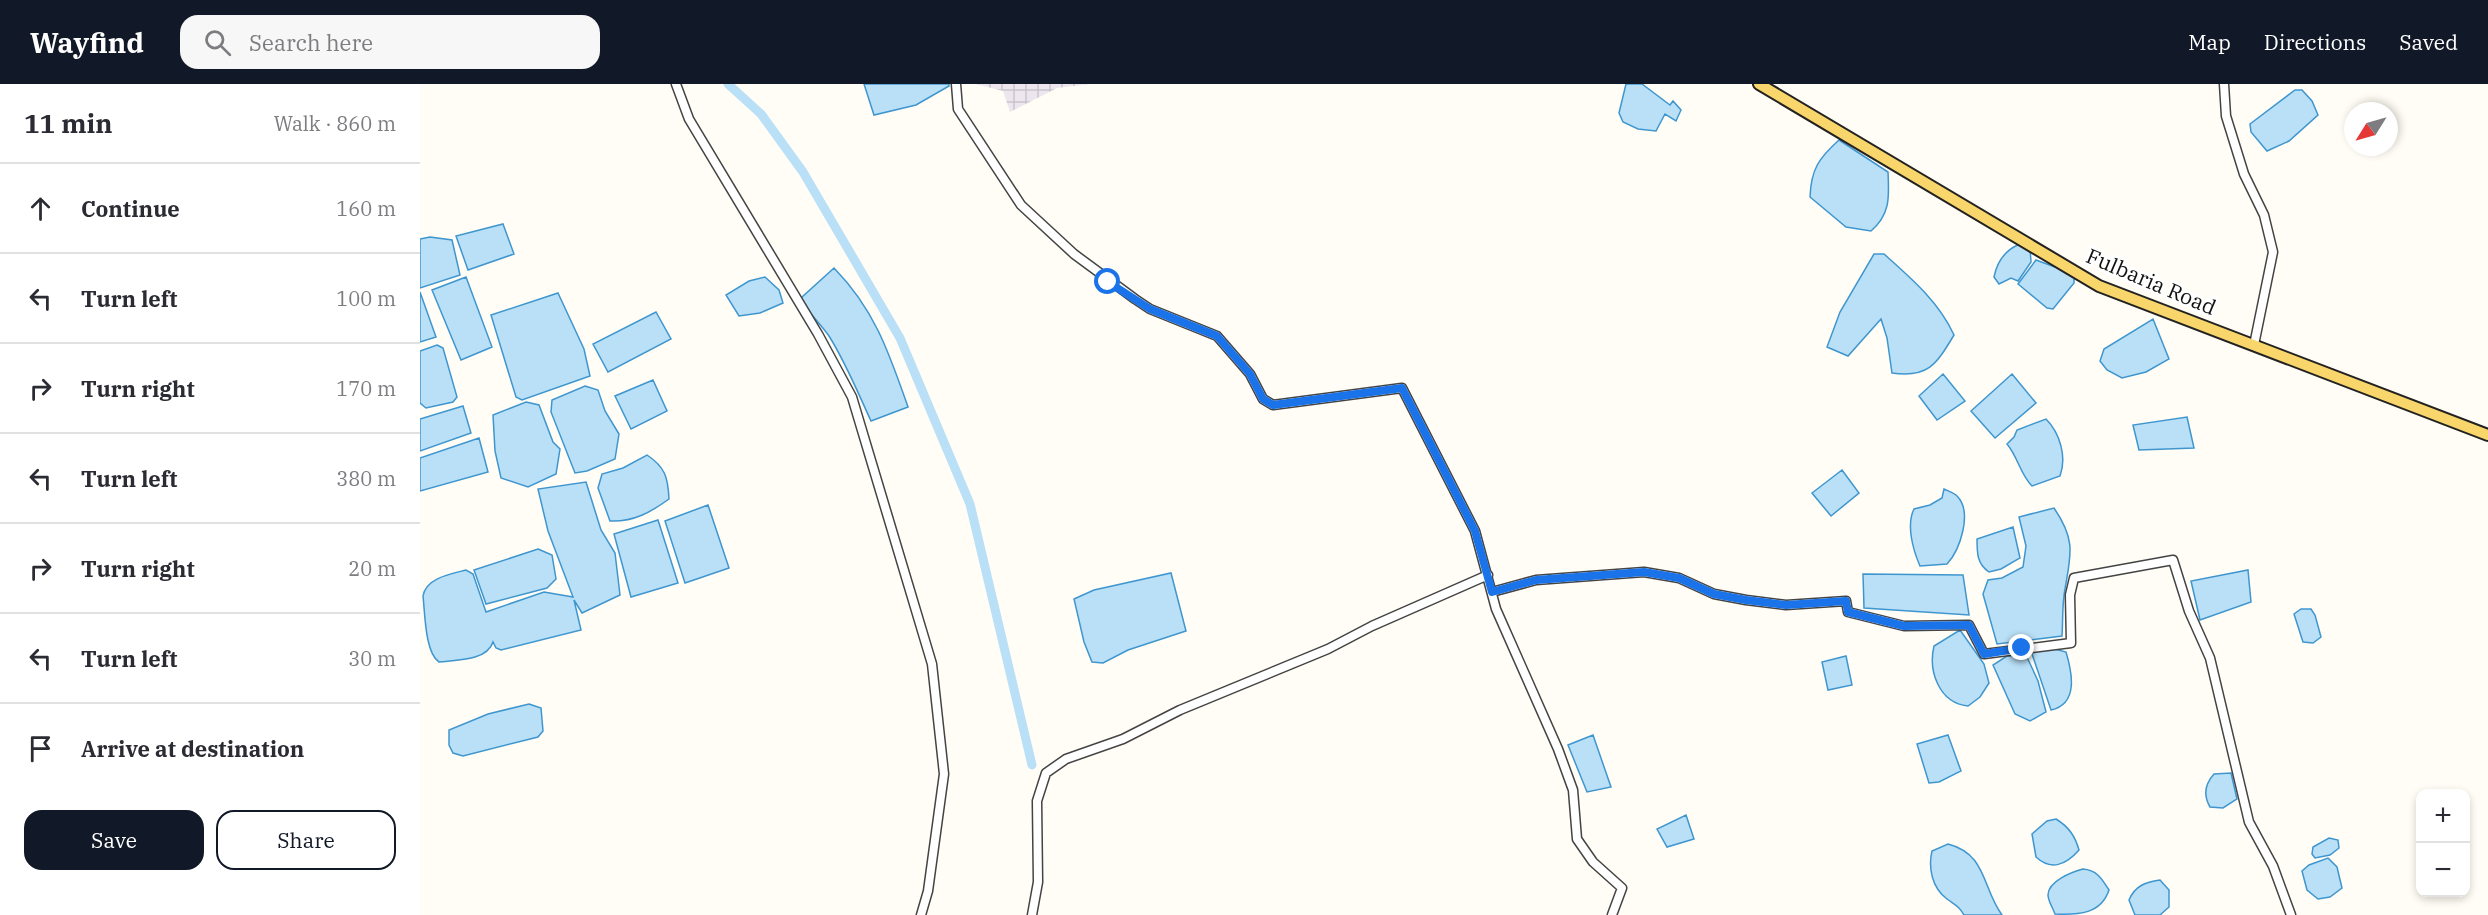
<!DOCTYPE html>
<html lang="en">
<head>
<meta charset="utf-8">
<style>
  :root { --surface:#fff; --page:#f7f7f7; --text:#2b2b33; --muted:#7c7c81; --line:#e1e1e2; --accent:#111827 }
  body { margin:0; font-family:"IBM Plex Serif",serif; background:var(--page); color:var(--text) }
  .controls { position:absolute; right:18px; bottom:18px; display:grid; overflow:hidden; border-radius:12px; box-shadow:0 3px 9px #0003 }
  .controls button { width:54px; height:54px; display:grid; place-items:center; padding:0; border:0; border-bottom:2px solid var(--line); background:var(--surface); color:var(--text); font:30px sans-serif }
  .compass { position:absolute; left:1924px; top:18px; width:54px; height:54px; border-radius:50%; background:var(--surface); box-shadow:0 3px 9px #0003; rotate:233deg }
  .stop { position:absolute; width:18px; height:18px; margin:-14px; border:4px solid #1a73e8; border-radius:50%; background:#fff }
  .stop.end { background:#1a73e8; border-color:#fff; box-shadow:0 2px 6px #0008 }
  .list { margin:0; padding:0; list-style:none }
  h2 { display:flex; justify-content:space-between; align-items:center; height:78px; margin:0; padding:0 24px; font-size:26px }
  h2 small { font-size:20px; font-weight:400; color:var(--muted) }
  .list li { display:grid; grid-template-columns:39px 1fr auto; gap:18px; align-items:center; box-sizing:border-box; height:90px; padding:0 24px; border-top:2px solid var(--line) }
  .list b { display:block; font-size:22px; white-space:nowrap }
  .list em { font-size:20px; font-style:normal; color:var(--muted) }
  .actions { display:flex; gap:12px; padding:18px 24px }
  .actions a { flex:1; padding:14px 0; border:2px solid var(--accent); border-radius:18px; text-align:center; font-size:21px; color:var(--accent) }
  .actions .main { background:var(--accent); color:#fff }
  .icon { flex:none; width:33px; height:33px; fill:none; stroke:currentColor; stroke-width:2; stroke-linecap:round; stroke-linejoin:round }
  .map { position:relative; flex:none; width:2068px; height:831px; overflow:hidden }
  header { display:flex; align-items:center; gap:36px; box-sizing:border-box; height:84px; padding:0 30px; background:var(--accent); color:#fff }
  header strong { font-size:28px }
  nav { display:flex; gap:33px; margin-inline-start:auto; font-size:21px }
  .search { width:420px; height:54px; background:var(--page); display:flex; align-items:center; gap:15px; box-sizing:border-box; padding:0 21px; border-radius:18px; color:var(--muted); font-size:22px }
  main { display:flex }
  aside { flex:1; background:var(--surface) }
  .map>svg:first-child { display:block }
</style>
</head>
<body>
<header>
<strong>Wayfind</strong>
<div class="search"><svg class="icon" aria-label="search" viewBox="0 0 24 24"><circle cx="10" cy="10" r="6"/><path d="M15 15l6 6"/></svg>Search here</div>
<nav><a>Map</a><a>Directions</a><a>Saved</a></nav>
</header>
<main>
<aside>
<h2>11 min<small>Walk · 860 m</small></h2>
<ul class="list">
<li><svg class="icon" aria-label="ahead" viewBox="0 0 24 24"><path d="M12 20V5M6 11l6-6 6 6"/></svg><div><b>Continue</b></div><em>160 m</em></li>
<li><svg class="icon" aria-label="left" viewBox="0 0 24 24"><path d="M17 20v-9H6M10 6l-5 5 5 5"/></svg><div><b>Turn left</b></div><em>100 m</em></li>
<li><svg class="icon" aria-label="right" viewBox="0 0 24 24"><path d="M7 20v-9h11M14 6l5 5-5 5"/></svg><div><b>Turn right</b></div><em>170 m</em></li>
<li><svg class="icon" aria-label="left" viewBox="0 0 24 24"><path d="M17 20v-9H6M10 6l-5 5 5 5"/></svg><div><b>Turn left</b></div><em>380 m</em></li>
<li><svg class="icon" aria-label="right" viewBox="0 0 24 24"><path d="M7 20v-9h11M14 6l5 5-5 5"/></svg><div><b>Turn right</b></div><em>20 m</em></li>
<li><svg class="icon" aria-label="left" viewBox="0 0 24 24"><path d="M17 20v-9H6M10 6l-5 5 5 5"/></svg><div><b>Turn left</b></div><em>30 m</em></li>
<li><svg class="icon" aria-label="arrive" viewBox="0 0 24 24"><path d="M6 21V4h12l-3 4 3 4H6"/></svg><div><b>Arrive at destination</b></div></li>
</ul>
<div class="actions"><a class="main">Save</a><a>Share</a></div>
</aside>
<div class="map">
<svg width="2068" height="831" viewBox="0 0 2068 831">
  <defs>
    <pattern id="industrial-grid" width="8" height="8" patternUnits="userSpaceOnUse" patternTransform="scale(1.5)"><rect width="8" height="8" fill="#eee6ef"/><path d="M0 4h8M4 0v8" fill="none" stroke="#cbc4cc"/></pattern>
  </defs>
  <rect width="100%" height="100%" fill="#fffdf5"/>
  <path fill="url(#industrial-grid)" d="M556,0h113l-32,4 -47,24 -7,-21z"/>
  <path fill="#b9e0f7" stroke="#3f96cf" stroke-width="1.5" d="M444,0h85v2l-33,19 -42,10z
    M1206,0h16l28,21 3,-4 8,9 -5,11 -11,-7 -9,17 -18,-2 -15,-7 -4,-9z
    M1875,6h7l10,11 6,14 -29,26 -22,10 -16,-19 -1,-8z
    M1419,56l49,32c1,24 3,42 -17,59l-25,-4 -36,-30c1,-28 9,-39 29,-57z
    M83,140l11,30 -46,16 -12,-34z
    M10,153l22,3 8,35 -40,13v-49z
    M1600,160l10,4 1,14 -13,19 -7,-3 -12,6 -5,-7c3,-15 11,-27 26,-33z
    M1454,170h10c27,24 55,48 70,81 -18,30 -26,43 -62,38l-5,-35 -6,-19 -33,37 -21,-9 13,-35z
    M1616,176l38,14v9l-21,26 -6,-1 -29,-24z
    M414,184c41,42 55,85 74,139l-37,14c-13,-28 -25,-58 -42,-85 -9,-13 -21,-23 -28,-38z
    M46,193l26,70 -31,13 -29,-70z
    M345,193l14,13 4,13 -23,10 -21,3 -13,-21 23,-14z
    M0,208l16,45 -16,5z
    M138,209l26,56 6,27 -68,24 -6,-3 -25,-82z
    M236,228l15,27 -63,33 -15,-28z
    M1733,235l16,40 -23,13 -24,6 -15,-8 -7,-9 4,-12z
    M17,261l6,3 14,49 -4,5 -27,6 -6,-5v-52z
    M1523,290l22,27 -28,19 -18,-24z
    M1592,290l24,29 -41,35 -24,-27z
    M233,296l14,31 -36,18 -16,-33z
    M165,302l13,4 7,21 14,23 -4,25 -28,12 -12,2 -24,-61 1,-12z
    M106,318l13,3 14,37 7,7 -4,25 -28,13 -27,-9 -6,-27 -2,-36z
    M43,322l8,27 -51,18v-32z
    M1767,333l7,31 -55,2 -6,-25z
    M1626,335c14,14 21,38 14,57l-28,10c-12,-12 -14,-29 -25,-42l7,-7 3,-7z
    M59,354l9,34 -68,19v-33z
    M227,371c18,12 21,22 22,44 -18,13 -35,23 -59,22l-12,-33 4,-14 21,-6z
    M1422,386l17,23 -28,23 -19,-23z
    M166,398l15,48 14,23 5,42 -38,18 -8,-13 7,30 -80,20 -5,-2 -3,-6c-6,19 -37,18 -54,20 -14,-9 -14,-49 -16,-66 3,-18 27,-22 43,-26l7,4 13,38 58,-20 29,5 -25,-66 -10,-42z
    M1524,405c4,2 10,4 13,7 16,16 3,54 -10,68l-27,2c-7,-16 -14,-41 -6,-57l16,-4 12,-7z
    M288,421l21,63 -44,15 -20,-62z
    M1634,424c22,32 17,46 11,81 -3,15 -2,32 -3,47l-65,8 -14,-50 5,-14 14,-2 21,-11 3,-21 -7,-29z
    M238,436l20,63 -47,14 -17,-63z
    M1593,443l7,31 -19,11 -12,3c-12,-8 -12,-19 -12,-33z
    M118,465l14,6 4,24 -9,9 -61,16 -12,-34z
    M1828,486l3,32 -51,18 -9,-39z
    M751,489l15,58 -58,19 -25,13 -11,-1 -8,-20 -10,-43 20,-9z
    M1443,490l100,1 6,40 -105,-7z
    M1881,525h10l4,6 6,22 -8,6 -10,-1 -9,-28z
    M1540,546l24,34 5,19 -9,14 -12,9c-29,-3 -40,-35 -34,-60z
    M1631,564l15,4c6,20 13,52 -15,58l-20,-59z
    M1606,571l12,26 8,31 -16,9 -15,-7 -22,-49 14,-9z
    M1426,572l6,29 -24,5 -6,-28z
    M109,620l12,4 2,23 -5,6 -75,19 -10,-3 -4,-8v-15l39,-16z
    M1173,651l18,52 -24,5 -19,-47z
    M1528,651l13,36 -22,11 -10,1 -12,-39z
    M1811,689l6,26 -14,9 -13,-1c-7,-12 -5,-23 4,-33z
    M1266,731l8,24 -27,8 -10,-18z
    M1636,735c13,8 19,17 23,31 -13,15 -28,21 -43,7l-4,-23 15,-13z
    M1909,754l9,2 1,8 -9,7 -15,3 -3,-4 1,-7z
    M1528,760c39,10 34,44 54,71h-38c-5,-9 -9,-10 -17,-16 -15,-11 -19,-31 -15,-48z
    M1908,774l9,9 5,21 -12,9 -12,2 -11,-9 -5,-19 7,-6z
    M1663,785c14,1 19,10 26,21 -8,24 -30,25 -54,24 -2,-6 -7,-13 -7,-19 0,-14 24,-23 35,-26z
    M1740,796l9,10v17l-9,8h-25l-6,-15c6,-14 16,-18 31,-20z"/>
  <g fill="none" stroke-linecap="round" stroke-linejoin="round">
    <path stroke="#b9e0f7" stroke-width="9" d="M308,0l33,30 42,58 97,166 70,166 62,261"/>
    <g stroke="#444" stroke-width="11">
      <path id="minor" d="M256,0l13,35 129,215 34,63 80,267 12,110 -16,117 -7,24
        M536,0l2,25 63,96 53,49 61,45 15,10 67,27 33,38 13,25 10,6 129,-17 73,143 21,78 62,140 15,41 4,49 16,23 29,26 -10,27
        M1804,0l2,32 18,58 20,41 9,37 -19,93
        M1072,508l44,-12 108,-8 35,6 35,16 32,6 40,5 60,-4 2,11 56,14 65,-1 15,29 87,-11 -1,-48 4,-17 99,-18 16,51 21,47 39,164 24,44 18,49
        M612,831l6,-33 -1,-81 9,-28 20,-14 57,-20 57,-29 148,-61 44,-23 116,-51"/>
    </g>
    <g stroke="#222" stroke-width="14">
      <path id="major" d="M1339,0l340,202 389,149"/>
    </g>
    <use href="#minor" stroke="#fff" stroke-width="8"/>
    <use href="#major" stroke="#f9d66b" stroke-width="10"/>
  </g>
  <g fill="none" stroke-linecap="round" stroke-linejoin="round">
    <path stroke="#1a73e8" stroke-width="8" d="M688,198l42,27 67,27 33,38 13,25 10,6 129,-17 73,143 17,61 44,-12 108,-8 35,6 35,16 32,6 40,5 60,-4 2,11 56,14 65,-1 15,29 38,-6"/>
  </g>
  <g text-anchor="middle" stroke-width="6" stroke-linejoin="round" paint-order="stroke">
    <g font-size="21" fill="#111" stroke="#fff">
      <text transform="translate(1731 198) rotate(23)" y="7">Fulbaria Road</text>
    </g>
  </g>
</svg>
<div class="controls">
<button>+</button>
<button>−</button>
</div>
<svg class="compass" viewBox="-18 -18 36 36"><path d="M0-13l5 13h-10z" fill="#e53935"/><path d="M0 13l5-13h-10z" fill="#7c7c81"/></svg>
<div class="stop" style="left:688px;top:198px"></div>
<div class="stop end" style="left:1602px;top:564px"></div>
</div>
</main>
</body>
</html>
